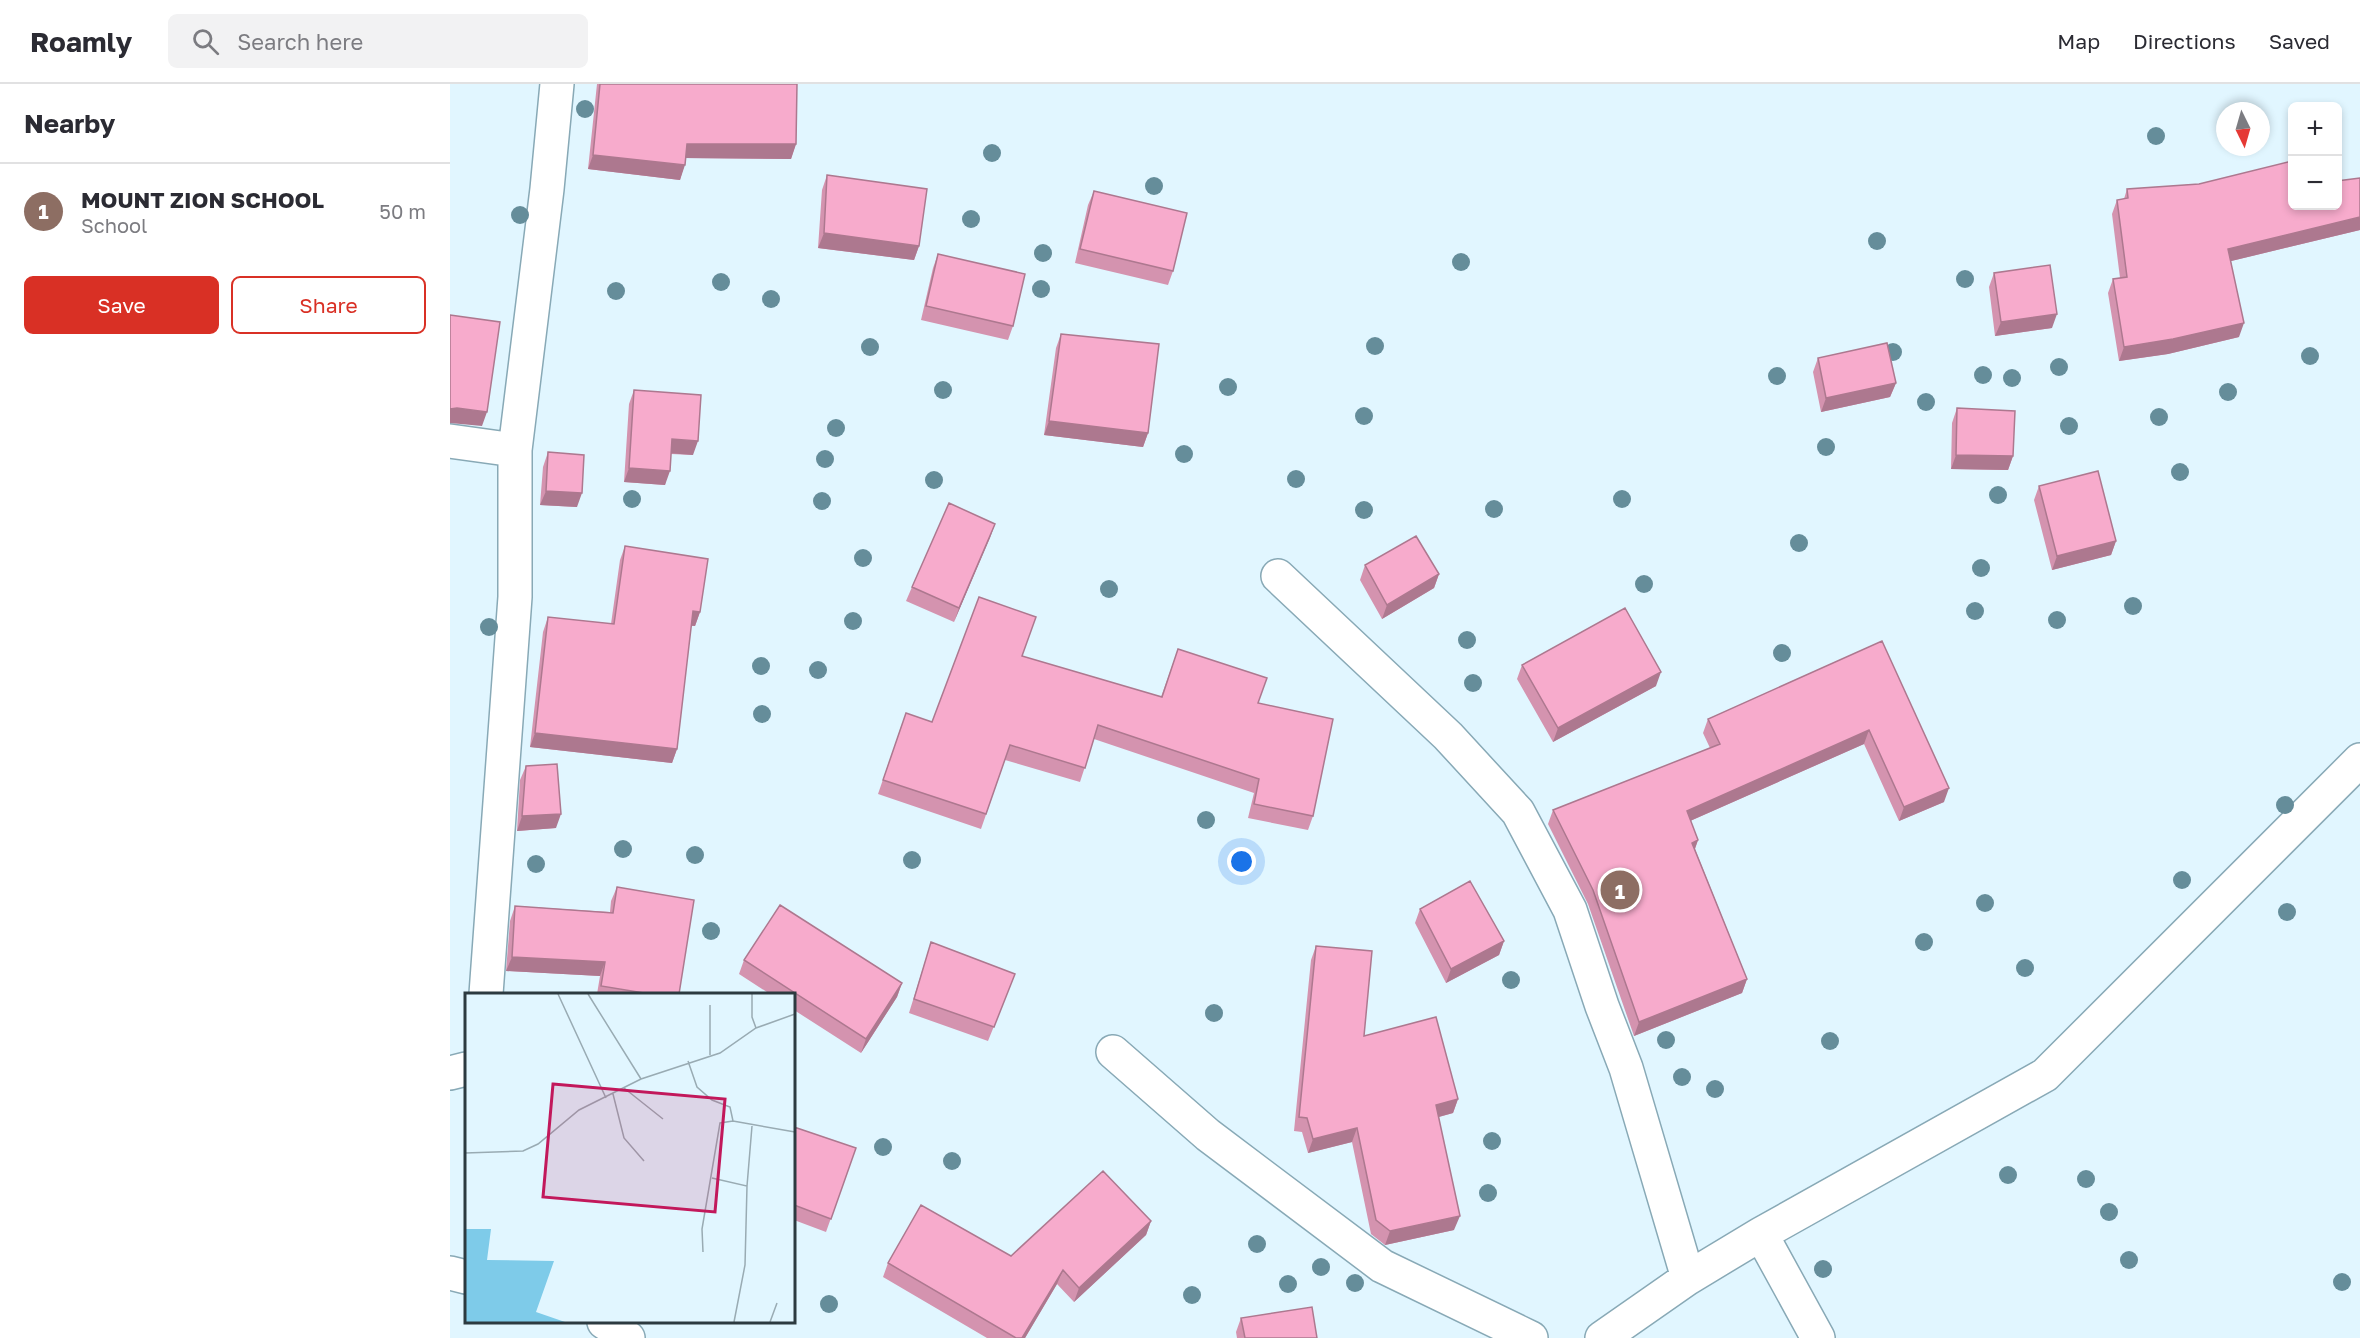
<!DOCTYPE html>
<html lang="en">
<head>
<meta charset="utf-8">
<style>
  :root { --surface:#fff; --page:#f2f2f3; --text:#2b2b33; --muted:#7c7c81; --line:#e1e1e2; --accent:#d93025 }
  body { margin:0; font-family:"Golos Text",sans-serif; background:var(--page); color:var(--text) }
  .controls { position:absolute; right:18px; top:18px; display:grid; overflow:hidden; border-radius:9px; box-shadow:0 3px 9px #0003 }
  .controls button { width:54px; height:54px; display:grid; place-items:center; padding:0; border:0; border-bottom:2px solid var(--line); background:var(--surface); color:var(--text); font:30px sans-serif }
  .compass { position:absolute; left:1766px; top:18px; width:54px; height:54px; border-radius:50%; background:var(--surface); box-shadow:0 3px 9px #0003; rotate:175deg }
  .you { position:absolute; left:792px; top:778px; width:21px; height:21px; margin:-15px; border:4px solid #fff; border-radius:50%; background:#1a73e8; box-shadow:0 0 0 9px #1a73e833 }
  .badge { display:grid; place-items:center; width:39px; height:39px; border-radius:50%; background:var(--accent); color:#fff; font-size:20px; font-weight:700 }
  .pin { position:absolute; translate:-50% -50%; border:3px solid #fff; box-shadow:0 2px 6px #0006 }
  .list { margin:0; padding:0; list-style:none }
  h2 { display:flex; justify-content:space-between; align-items:center; height:78px; margin:0; padding:0 24px; font-size:26px }
  h2 small { font-size:20px; font-weight:400; color:var(--muted) }
  .list li { display:grid; grid-template-columns:39px 1fr auto; gap:18px; align-items:center; box-sizing:border-box; height:96px; padding:0 24px; border-top:2px solid var(--line) }
  .list b { display:block; font-size:22px; white-space:nowrap }
  .list p { margin:0; font-size:20px; white-space:nowrap; color:var(--muted) }
  .list em { font-size:20px; font-style:normal; color:var(--muted) }
  .actions { display:flex; gap:12px; padding:18px 24px }
  .actions a { flex:1; padding:14px 0; border:2px solid var(--accent); border-radius:9px; text-align:center; font-size:21px; color:var(--accent) }
  .actions .main { background:var(--accent); color:#fff }
  .icon { flex:none; width:33px; height:33px; fill:none; stroke:currentColor; stroke-width:2; stroke-linecap:round; stroke-linejoin:round }
  .map { position:relative; flex:none; width:1910px; height:1254px; overflow:hidden }
  header { display:flex; align-items:center; gap:36px; box-sizing:border-box; height:84px; padding:0 30px; background:var(--surface); border-bottom:2px solid var(--line) }
  header strong { font-size:28px }
  nav { display:flex; gap:33px; margin-inline-start:auto; font-size:21px }
  .search { width:420px; height:54px; background:var(--page); display:flex; align-items:center; gap:15px; box-sizing:border-box; padding:0 21px; border-radius:9px; color:var(--muted); font-size:22px }
  main { display:flex }
  aside { flex:1; background:var(--surface) }
  .map>svg:first-child { display:block }
</style>
</head>
<body>
<header>
<strong>Roamly</strong>
<div class="search"><svg class="icon" aria-label="search" viewBox="0 0 24 24"><circle cx="10" cy="10" r="6"/><path d="M15 15l6 6"/></svg>Search here</div>
<nav><a>Map</a><a>Directions</a><a>Saved</a></nav>
</header>
<main>
<aside>
<h2>Nearby<small></small></h2>
<ul class="list">
<li><span class="badge" style="background:#8d6e63">1</span><div><b>MOUNT ZION SCHOOL</b><p>School</p></div><em>50 m</em></li>
</ul>
<div class="actions"><a class="main">Save</a><a>Share</a></div>
</aside>
<div class="map">
<svg width="1910" height="1254" viewBox="0 0 1910 1254">
  <rect width="100%" height="100%" fill="#e1f6ff"/>
  <g fill="none" stroke-linecap="round" stroke-linejoin="round">
    <g stroke="#88a9b6" stroke-width="36">
      <path id="minor" d="M0,357l65,9
        M828,492l170,160 70,76 52,98 32,96 24,62 62,210
        M36,910l29,-397v-147l32,-261 10,-105
        M663,968l95,83 174,131 149,72
        M0,989l16,-4
        M1311,1150l57,104
        M0,1189l16,4
        M154,1238l24,16
        M1152,1254l86,-60 73,-44 284,-159 315,-315"/>
    </g>
    <use href="#minor" stroke="#fff" stroke-width="33"/>
  </g>
  <g fill="#658d9a">
    <circle cx="135" cy="25" r="9"/>
    <circle cx="1706" cy="52" r="9"/>
    <circle cx="542" cy="69" r="9"/>
    <circle cx="704" cy="102" r="9"/>
    <circle cx="70" cy="131" r="9"/>
    <circle cx="521" cy="135" r="9"/>
    <circle cx="1427" cy="157" r="9"/>
    <circle cx="593" cy="169" r="9"/>
    <circle cx="1011" cy="178" r="9"/>
    <circle cx="1515" cy="195" r="9"/>
    <circle cx="271" cy="198" r="9"/>
    <circle cx="591" cy="205" r="9"/>
    <circle cx="166" cy="207" r="9"/>
    <circle cx="321" cy="215" r="9"/>
    <circle cx="925" cy="262" r="9"/>
    <circle cx="420" cy="263" r="9"/>
    <circle cx="1443" cy="268" r="9"/>
    <circle cx="1860" cy="272" r="9"/>
    <circle cx="1609" cy="283" r="9"/>
    <circle cx="1533" cy="291" r="9"/>
    <circle cx="1327" cy="292" r="9"/>
    <circle cx="1562" cy="294" r="9"/>
    <circle cx="778" cy="303" r="9"/>
    <circle cx="493" cy="306" r="9"/>
    <circle cx="1778" cy="308" r="9"/>
    <circle cx="1476" cy="318" r="9"/>
    <circle cx="914" cy="332" r="9"/>
    <circle cx="1709" cy="333" r="9"/>
    <circle cx="1619" cy="342" r="9"/>
    <circle cx="386" cy="344" r="9"/>
    <circle cx="1376" cy="363" r="9"/>
    <circle cx="734" cy="370" r="9"/>
    <circle cx="375" cy="375" r="9"/>
    <circle cx="1730" cy="388" r="9"/>
    <circle cx="846" cy="395" r="9"/>
    <circle cx="484" cy="396" r="9"/>
    <circle cx="1548" cy="411" r="9"/>
    <circle cx="182" cy="415" r="9"/>
    <circle cx="1172" cy="415" r="9"/>
    <circle cx="372" cy="417" r="9"/>
    <circle cx="1044" cy="425" r="9"/>
    <circle cx="914" cy="426" r="9"/>
    <circle cx="1349" cy="459" r="9"/>
    <circle cx="413" cy="474" r="9"/>
    <circle cx="1531" cy="484" r="9"/>
    <circle cx="1194" cy="500" r="9"/>
    <circle cx="659" cy="505" r="9"/>
    <circle cx="1683" cy="522" r="9"/>
    <circle cx="1525" cy="527" r="9"/>
    <circle cx="1607" cy="536" r="9"/>
    <circle cx="403" cy="537" r="9"/>
    <circle cx="39" cy="543" r="9"/>
    <circle cx="1017" cy="556" r="9"/>
    <circle cx="1332" cy="569" r="9"/>
    <circle cx="311" cy="582" r="9"/>
    <circle cx="368" cy="586" r="9"/>
    <circle cx="1023" cy="599" r="9"/>
    <circle cx="312" cy="630" r="9"/>
    <circle cx="1835" cy="721" r="9"/>
    <circle cx="756" cy="736" r="9"/>
    <circle cx="173" cy="765" r="9"/>
    <circle cx="245" cy="771" r="9"/>
    <circle cx="462" cy="776" r="9"/>
    <circle cx="86" cy="780" r="9"/>
    <circle cx="1732" cy="796" r="9"/>
    <circle cx="1535" cy="819" r="9"/>
    <circle cx="1837" cy="828" r="9"/>
    <circle cx="261" cy="847" r="9"/>
    <circle cx="1474" cy="858" r="9"/>
    <circle cx="1575" cy="884" r="9"/>
    <circle cx="1061" cy="896" r="9"/>
    <circle cx="764" cy="929" r="9"/>
    <circle cx="1216" cy="956" r="9"/>
    <circle cx="1380" cy="957" r="9"/>
    <circle cx="1232" cy="993" r="9"/>
    <circle cx="1265" cy="1005" r="9"/>
    <circle cx="1042" cy="1057" r="9"/>
    <circle cx="433" cy="1063" r="9"/>
    <circle cx="502" cy="1077" r="9"/>
    <circle cx="1558" cy="1091" r="9"/>
    <circle cx="1636" cy="1095" r="9"/>
    <circle cx="1038" cy="1109" r="9"/>
    <circle cx="1659" cy="1128" r="9"/>
    <circle cx="807" cy="1160" r="9"/>
    <circle cx="1679" cy="1176" r="9"/>
    <circle cx="871" cy="1183" r="9"/>
    <circle cx="1373" cy="1185" r="9"/>
    <circle cx="1892" cy="1198" r="9"/>
    <circle cx="905" cy="1199" r="9"/>
    <circle cx="838" cy="1200" r="9"/>
    <circle cx="742" cy="1211" r="9"/>
    <circle cx="379" cy="1220" r="9"/>
  </g>
  <path fill="#d493af" d="M147,0h200l-1,60 -5,15 -105,-1 -6,22 -92,-11z
    M377,91l92,71 -5,14 -96,-12 4,-58z
    M1749,100l93,22 68,24 -129,31 8,76 -71,17 -49,7 -11,-68 5,-14 7,-1 -8,-64 5,-14 7,-1 3,-10z
    M644,107l79,80 -5,14 -93,-22 13,-58z
    M488,170l75,72 -5,14 -87,-20 12,-52z
    M1544,189l58,55 -57,8 -6,-49z
    M611,250l87,99 -5,14 -99,-12 12,-87z
    M1368,274l78,25 -6,14 -69,15 -8,-40z
    M184,306l59,65 -22,-1 -6,31 -41,-3 5,-78z
    M1507,324l56,48 -5,14 -57,-1 1,-46z
    M98,368l29,55 -37,-2 3,-38z
    M1589,402l77,55 -5,14 -59,15 -18,-70z
    M545,440l-41,98 -48,-21 6,-14z
    M175,462l75,66 -5,14h-4l-14,123 -5,14 -142,-16 13,-115 5,-15 63,7 9,-64z
    M915,481l74,9 -5,14 -52,31 -22,-39z
    M1432,557l62,161 -45,19 -35,-77 -174,77 8,19 -3,9 52,130 -5,14 -108,43 -46,-132 -40,-80 5,-14 157,-62 -7,-15 5,-14z
    M728,565l80,54 55,113 -5,14 -60,-12 6,-25 -160,-54 -14,43 -75,-22 -24,69 -103,-35 23,-67 31,-5 90,-66 139,41z
    M1072,581l134,21 -103,56 -36,-63z
    M76,682l30,62 -39,3 3,-51z
    M167,803l62,107h-82l3,-18 -94,-5 4,-50 5,-15 95,6 1,-11z
    M970,825l84,32 -5,14 -53,28 -31,-60z
    M481,858l84,32 -27,67 -79,-28z
    M866,862l48,90 94,63 -5,14 -14,4 15,113 -69,15 -14,-11 -19,-92 -44,11 -6,-21 -8,-1 17,-171z
    M294,876l158,23 -5,14 -36,56 -67,-43v-16h-24l-31,-20z
    M344,1043l62,21 -30,84 -32,-12z
    M701,1137l-5,14 -72,67 -17,-18 -32,54h-38l-104,-61 5,-14 123,-7z
    M791,1234l76,20h-80l-1,-6z"/>
  <path fill="#ad788f" d="M237,60h109l-5,15 -109,-1z
    M143,71l92,10 -5,15 -92,-11z
    M1910,133v13l-137,33 5,-14z
    M374,149l95,13 -5,14 -96,-12z
    M1607,230l-5,14 -57,8 6,-14z
    M1794,239l-5,14 -71,17 -49,7 5,-14z
    M1446,299l-6,14 -69,15 5,-14z
    M7,324l30,4 -5,14 -32,-3v-14z
    M599,337l99,12 -5,14 -99,-12z
    M222,355l26,2 -5,14 -26,-2z
    M1506,371l57,1 -5,14 -57,-1z
    M179,384l41,3 -5,14 -41,-3z
    M96,407l36,2 -5,14 -37,-2z
    M545,440l-5,14 -36,84 5,-14z
    M1666,457l-5,14 -59,15 5,-14z
    M989,490l-5,14 -52,31 5,-14z
    M243,527l7,1 -5,14 -8,-1z
    M1211,588l-5,14 -103,56 5,-14z
    M1419,646l-5,14 -183,81 6,-14z
    M85,649l142,16 -5,14 -142,-16z
    M1499,704l-5,14 -45,19 5,-14z
    M111,730l-5,14 -39,3 5,-15z
    M1248,756l-5,14 -1,-11z
    M1054,857l-5,14 -53,28 5,-14z
    M62,873l93,5 -5,14 -94,-5z
    M1297,895l-5,14 -108,43 5,-14z
    M452,899l-5,14 -36,56 5,-14z
    M1008,1015l-5,14 -22,6 5,-14z
    M907,1044l-5,14 -44,11 5,-14z
    M1010,1132l-6,14 -69,15 5,-14z
    M701,1137l-5,14 -72,67 5,-14z
    M613,1186l-6,14 -32,54h-3z"/>
  <path fill="#f7abcc" stroke="#ad788f" stroke-width="1.5" d="M150,0h197l-1,60h-109l-2,21 -92,-10z
    M1842,77v45h45v-25l23,-3v39l-132,32 16,74 -71,16 -49,8 -11,-68 14,-2 -10,-77 11,-2 -1,-9 72,-5z
    M377,91l100,14 -8,57 -95,-13z
    M644,107l93,22 -14,58 -93,-22z
    M488,170l87,20 -12,52 -87,-20z
    M1600,181l7,49 -56,8 -7,-49z
    M0,231l50,7 -13,90 -30,-4 -7,1z
    M611,250l98,10 -11,89 -99,-12z
    M1437,259l9,40 -70,15 -8,-40z
    M184,306l67,5 -3,46 -26,-2 -2,32 -41,-3z
    M1507,324l58,3 -2,45 -57,-1z
    M98,368l36,3 -2,38 -36,-2z
    M1648,387l18,70 -59,15 -18,-70z
    M499,419l46,21 -36,84 -47,-21z
    M966,452l23,38 -52,31 -22,-40z
    M175,462l83,13 -8,53 -7,-1 -16,138 -142,-16 13,-116 66,7z
    M529,513l57,20 -14,39 140,41 16,-48 89,29 -9,25 75,16 -20,97 -59,-12 5,-25 -161,-54 -13,43 -75,-23 -24,69 -103,-34 23,-67 26,9z
    M1175,524l36,64 -103,56 -36,-63z
    M1432,557l67,147 -45,19 -35,-77 -182,81 11,29 -6,3 55,136 -108,43 -46,-132 -40,-80 167,-66 -12,-25z
    M107,680l4,50 -39,2 4,-50z
    M1020,797l34,60 -53,28 -31,-60z
    M167,803l77,13 -15,94h-29l-49,-8 4,-24 -93,-5 3,-51 98,7z
    M330,821l122,78 -36,56 -122,-79z
    M481,858l84,32 -21,53 -80,-28z
    M866,862l56,5 -8,85 72,-19 22,82 -22,6 24,111 -70,15 -14,-11 -19,-92 -44,11 -6,-21 -8,-1z
    M344,1043l62,21 -25,71 -37,-14z
    M653,1087l48,50 -72,67 -16,-18 -41,68h-6l-128,-75 33,-58 90,51z
    M862,1223l5,31h-72l-4,-20z"/>
  <g transform="translate(15 909)">
    <rect width="330" height="330" fill="#e1f6ff"/>
    <path d="M0,236h26l-4,31 67,1 -18,51 29,10h-100z" fill="#7ecbe9"/>
    <path fill="none" stroke="#99abb3" stroke-width="1.5" d="M93,1l48,104M123,1l53,85M287,1v23l4,11M245,12v50M223,68l9,26 15,13 18,7 3,14M159,95l39,31M148,101l11,44 20,23M0,160l58,-2 15,-7 41,-34 62,-31 79,-26 36,-25 39,-14M247,185l35,8 -2,79 -11,57M282,193l5,-60M238,259l-1,-23 18,-106 13,-2 62,11M305,329l7,-19"/>
    <path fill="#c2185b" fill-opacity="0.15" stroke="#c2185b" stroke-width="3" d="M88,91l172,15 -10,113 -172,-15z"/>
    <rect width="330" height="330" fill="none" stroke="#2c3a40" stroke-width="3"/>
  </g>
</svg>
<div class="controls">
<button>+</button>
<button>−</button>
</div>
<svg class="compass" viewBox="-18 -18 36 36"><path d="M0-13l5 13h-10z" fill="#e53935"/><path d="M0 13l5-13h-10z" fill="#7c7c81"/></svg>
<div class="you"></div>
<div class="pin badge" style="left:1170px;top:806px;background:#8d6e63">1</div>
</div>
</main>
</body>
</html>
